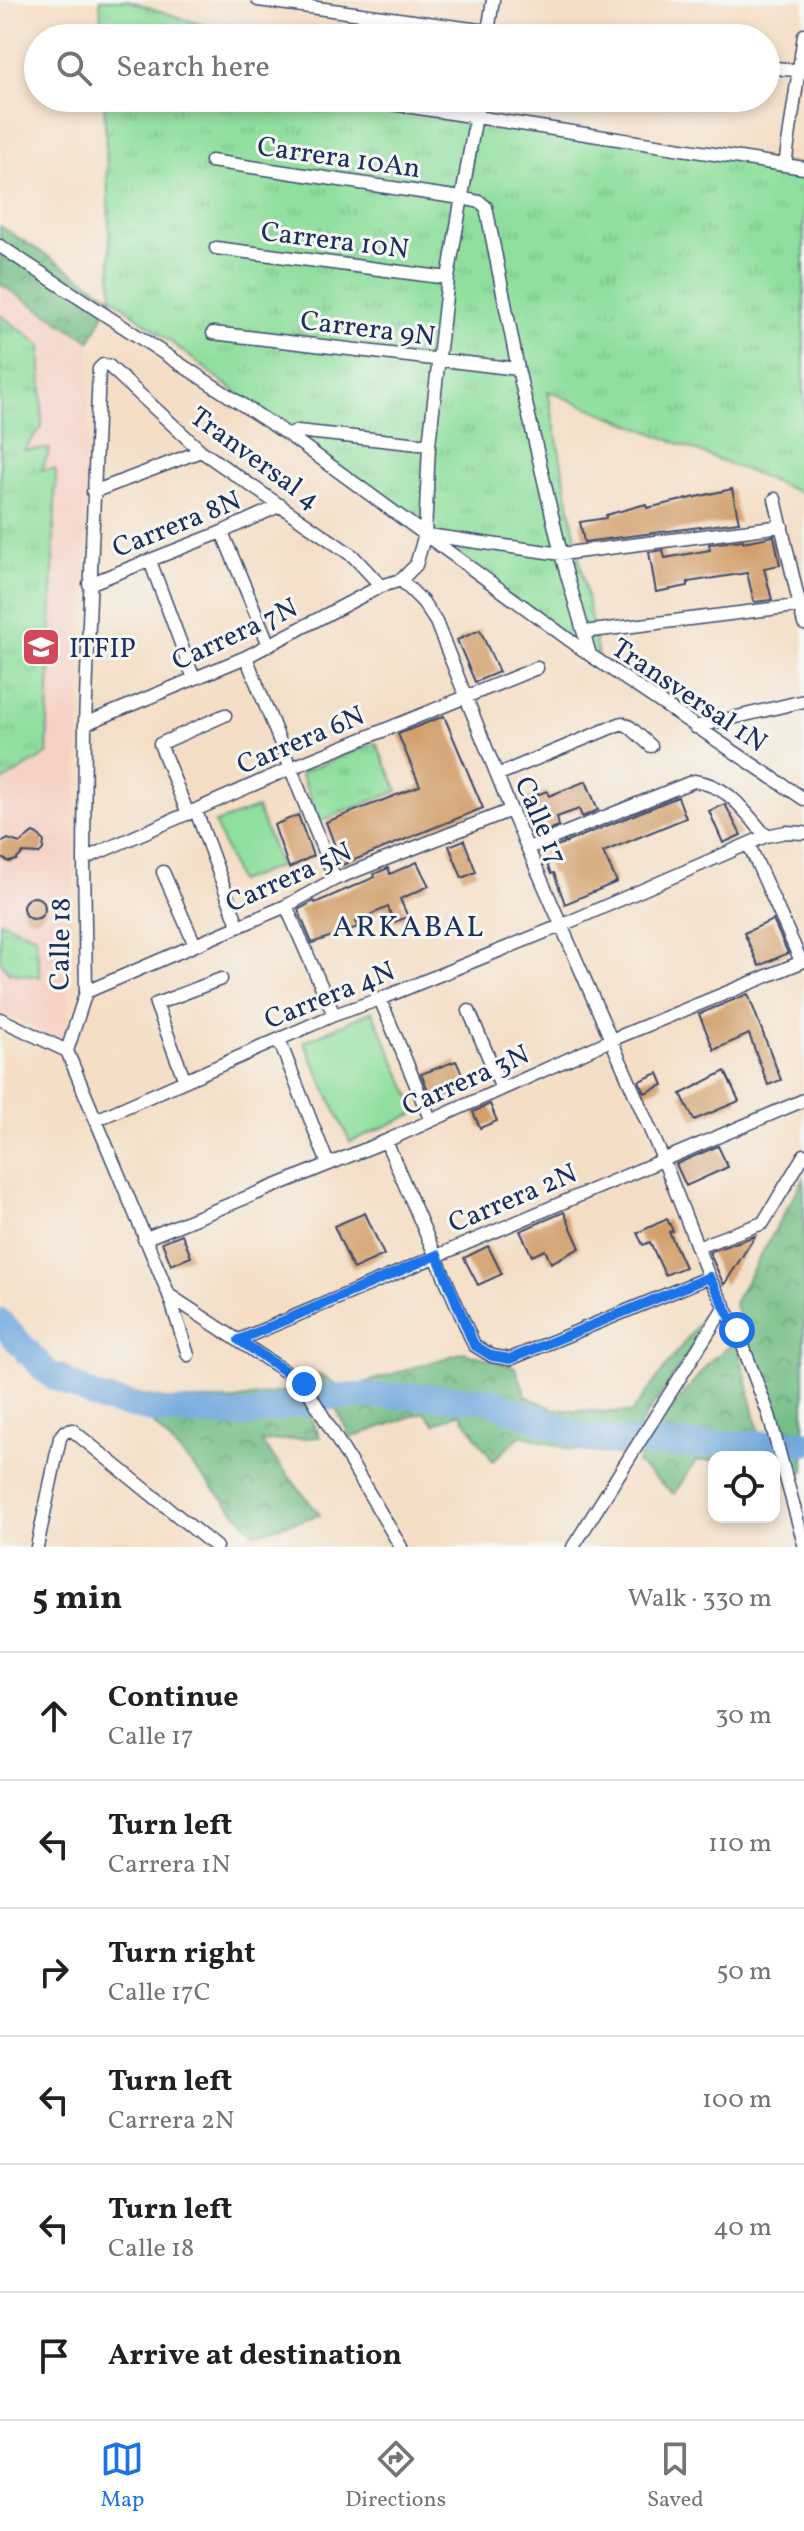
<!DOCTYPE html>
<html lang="en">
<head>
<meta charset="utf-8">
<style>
  :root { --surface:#fff; --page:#f6f6f6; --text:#202124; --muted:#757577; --line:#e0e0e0; --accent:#1a73e8 }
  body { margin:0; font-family:Vollkorn,serif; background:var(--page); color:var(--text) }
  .controls { position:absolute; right:24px; bottom:24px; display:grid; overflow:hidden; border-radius:16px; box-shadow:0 4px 12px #0003 }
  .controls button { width:72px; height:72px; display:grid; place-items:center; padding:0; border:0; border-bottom:2px solid var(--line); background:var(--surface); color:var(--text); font:40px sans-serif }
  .stop { position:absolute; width:24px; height:24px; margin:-18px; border:6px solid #1a73e8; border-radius:50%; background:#fff }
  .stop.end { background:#1a73e8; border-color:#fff; box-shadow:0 2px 8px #0008 }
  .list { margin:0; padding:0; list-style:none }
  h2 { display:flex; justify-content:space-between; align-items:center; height:104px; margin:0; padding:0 32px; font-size:34px }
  h2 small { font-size:26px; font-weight:400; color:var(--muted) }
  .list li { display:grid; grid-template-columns:52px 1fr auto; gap:24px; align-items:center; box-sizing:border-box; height:128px; padding:0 32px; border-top:2px solid var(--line) }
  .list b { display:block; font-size:30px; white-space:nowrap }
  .list p { margin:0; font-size:26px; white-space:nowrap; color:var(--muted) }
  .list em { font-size:26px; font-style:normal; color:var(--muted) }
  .icon { flex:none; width:44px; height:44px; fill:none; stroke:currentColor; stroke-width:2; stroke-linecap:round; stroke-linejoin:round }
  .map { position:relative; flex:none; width:804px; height:1547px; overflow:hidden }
  .search { position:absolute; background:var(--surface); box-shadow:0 4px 12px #0003; left:24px; right:24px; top:24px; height:88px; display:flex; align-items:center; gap:20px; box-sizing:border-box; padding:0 28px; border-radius:44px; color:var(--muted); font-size:30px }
  .sheet { height:872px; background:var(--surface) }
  nav { display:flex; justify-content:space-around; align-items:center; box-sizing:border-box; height:112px; border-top:2px solid var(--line); background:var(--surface); font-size:22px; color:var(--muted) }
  nav a { display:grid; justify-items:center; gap:4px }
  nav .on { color:var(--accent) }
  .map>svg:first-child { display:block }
</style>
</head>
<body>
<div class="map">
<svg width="804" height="1547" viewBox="0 0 804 1547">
  <defs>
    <pattern id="grass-tufts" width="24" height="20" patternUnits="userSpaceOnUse" patternTransform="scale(2)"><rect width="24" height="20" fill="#90df9e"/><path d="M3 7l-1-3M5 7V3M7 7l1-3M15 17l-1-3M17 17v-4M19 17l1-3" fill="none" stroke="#7cc08a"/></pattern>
    <pattern id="forest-crowns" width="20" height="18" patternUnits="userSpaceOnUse" patternTransform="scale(2)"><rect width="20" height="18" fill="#74be85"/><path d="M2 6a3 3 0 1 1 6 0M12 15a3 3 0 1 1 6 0" fill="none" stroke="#5e9b70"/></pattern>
  </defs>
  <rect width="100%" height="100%" fill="#f6f6f2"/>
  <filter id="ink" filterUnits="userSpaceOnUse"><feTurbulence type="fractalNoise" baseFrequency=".0125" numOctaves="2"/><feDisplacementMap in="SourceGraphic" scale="16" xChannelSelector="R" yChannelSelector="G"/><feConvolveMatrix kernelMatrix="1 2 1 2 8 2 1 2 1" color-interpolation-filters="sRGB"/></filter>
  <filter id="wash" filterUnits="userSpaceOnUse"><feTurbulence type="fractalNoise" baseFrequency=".006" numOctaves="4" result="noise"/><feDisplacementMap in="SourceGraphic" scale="32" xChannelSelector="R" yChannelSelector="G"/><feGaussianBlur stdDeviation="1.8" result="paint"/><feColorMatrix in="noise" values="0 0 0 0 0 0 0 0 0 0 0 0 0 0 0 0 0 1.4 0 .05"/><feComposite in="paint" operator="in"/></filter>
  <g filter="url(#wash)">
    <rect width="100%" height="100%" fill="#f4dec5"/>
    <path fill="#f6d1c5" d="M0,284l90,57 -4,196 -19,506 -67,-31z"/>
    <path fill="url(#grass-tufts)" stroke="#56877e" stroke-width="2" d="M100,0h27l115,38h-140z
      M104,98h321l67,22 312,45v329l-256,-103 53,281 -489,-375z
      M0,315l41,30 1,82 -18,23 26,-1 -8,21 13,-1 1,4 -9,281 -47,29z
      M376,743l22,48 -78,30 -20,-48z
      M0,921l36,15 4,41 -31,-4 -9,-12z"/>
    <path fill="url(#forest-crowns)" stroke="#487672" stroke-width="2" d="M0,226l112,71 -22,44 -90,-57z
      M804,1178v294l-7,1 -63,-170z
      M711,1307l3,8 -94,140 -48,-5 -51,-15 -28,26 -33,-48 -25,11 -11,-12 -73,26 -33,-64 27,15 119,-37 51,15 12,30 28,12 76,4z
      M737,1341l28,116h-51v4h-18l-22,33 -37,-31 14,-28 60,-75z
      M19,1361l43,4 33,21 74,14h66l62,-11 23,48 -59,5 59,73 -65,18 -109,-117 -80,-20z"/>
    <path fill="#90df9e" stroke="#56877e" stroke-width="2" d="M257,808l23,58 -42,16 -23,-59z
      M372,1011l46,101 -68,30 -46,-100z"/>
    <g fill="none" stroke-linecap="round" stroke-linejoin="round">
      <path stroke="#6da6dc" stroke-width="26" d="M0,1322l49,52 53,26 60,12 84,3 90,-19h86l65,4 103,39 89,6 125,-2"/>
    </g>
    <g id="blocks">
      <path fill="#d3a06d" d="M732,489l7,33 -155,20 -4,-20 26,-4v-3l40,-11 1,4z
        M774,536l6,29 -16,3 8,32 -18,2 -7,-29 -59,9v4l-32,6 -7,-40 14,-2 2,8 45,-8 -1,-6 34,-4v2z
        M480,630l19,42 -24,10 -18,-42z
        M444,716l39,92 -141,57 -16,-43 94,-36 -22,-52z
        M586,781l12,29 -16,7 -3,-8 -22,8 2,9 -24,9 -12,-35 24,-9 2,5z
        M678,797l8,21 -83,34 14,30 -52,22 -11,-31 -3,1 -9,-22z
        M725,804l16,31 -18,8 -14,-32z
        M298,815l15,41 -24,12 -15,-43z
        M33,833l7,3 4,6 -1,7 -4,5 -16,-1 -7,7 -7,2 -9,-5v-14l8,-4 12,4z
        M464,840l12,32 -14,6 -13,-32z
        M417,862l12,24 -29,13 8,18 -14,5 -6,-15 -32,14 2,6 -46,16 -14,-33 16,-9 1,2 60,-26 -1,-3 14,-6 2,6z
        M23 908a11 11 0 1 1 22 0a11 11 0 1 1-22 0Z
        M773,920l15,33 -29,13 -15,-33z
        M748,994l33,86 -13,5 -19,-51 -35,16 -15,-36z
        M456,1061l10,22 -25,11 2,4 -10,4 -12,-28z
        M725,1071l14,30 -45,19 -13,-26z
        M658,1073l5,12 -18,8 -6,-12z
        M490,1104l7,17 -17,7 -7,-16z
        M718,1146l10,21 -42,19 -10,-22z
        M564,1212l16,36 -29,15 -6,-13 -13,6 -12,-25z
        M365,1213l19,42 -31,14 -19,-43z
        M667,1219l6,12 -4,1 16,35 -20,8 -15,-33 -7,3 -6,-12z
        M182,1234l9,23 -20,8 -9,-23z
        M755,1236l-31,49 -15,-33z
        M488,1246l14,28 -24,11 -14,-27z"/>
    </g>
  </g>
  <g filter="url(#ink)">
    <use href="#blocks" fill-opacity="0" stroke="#3c496d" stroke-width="2"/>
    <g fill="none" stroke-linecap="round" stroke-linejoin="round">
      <g stroke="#3c496d" stroke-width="15">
        <path id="street" d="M258,0l280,38
          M487,38l6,-38
          M766,67l38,4
          M354,98l450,70
          M211,161l250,37 19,4 6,5 32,162 43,185 29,101
          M785,165l19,-130
          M0,246l290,190 300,219 214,144
          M216,248l232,30
          M213,333l305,36
          M290,436l7,-5 132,14
          M93,492l108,-41
          M775,499l29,125
          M222,532l47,113
          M428,535l133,19 221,-28
          M150,561l44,118
          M401,580l22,22 13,20 75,188 152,349 46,118 28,53 32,85 35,129
          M89,584l133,-52 59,-27
          M584,632l220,-27
          M246,657l89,222
          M85,724l161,-67 135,-71 20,-6 15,-15 9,-31 4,-89 19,-167 31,-180
          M695,727l109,-26
          M497,775l125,-52 8,4 21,19
          M196,811l42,114
          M188,814l-28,-70 65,-29
          M749,845l52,116
          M528,848l166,-67c36,5 49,29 72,55
          M84,859l207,-91 246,-100
          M163,872l32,73
          M286,906l48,109
          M86,992l200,-86 49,-27 176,-69
          M380,999l51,122
          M469,1011l33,78
          M0,1019l67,32
          M279,1040l49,124
          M185,1081l-29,-77 65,-25
          M96,1120l238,-105 46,-16 180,-73 206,-90 20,-4 18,1
          M386,1141l88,204 18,11 18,3 199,-82
          M144,1239l242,-98 225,-101 193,-79
          M697,1247l66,-24 41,-68
          M169,1295l135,89 97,163
          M239,1340l565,-240
          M188,1355l-19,-60 -102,-244 19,-59 -2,-133 1,-135 14,-355 4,-4 6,1 92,85 152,105 28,30
          M37,1547l23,-109 4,-6 8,-2 144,117
          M573,1547l152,-241"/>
      </g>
      <use href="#street" stroke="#fff" stroke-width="12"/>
    </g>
  </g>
  <g fill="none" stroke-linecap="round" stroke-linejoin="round" filter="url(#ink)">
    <path stroke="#1a73e8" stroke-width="10" d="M304,1384l-65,-44 198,-85 37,90 18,11 18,3 199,-82 28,53"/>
  </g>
  <defs>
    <g id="university-square" transform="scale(2)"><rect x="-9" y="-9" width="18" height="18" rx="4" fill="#d1495b" stroke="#f6f6f2"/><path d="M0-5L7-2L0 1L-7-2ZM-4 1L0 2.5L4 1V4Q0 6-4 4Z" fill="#fff"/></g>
  </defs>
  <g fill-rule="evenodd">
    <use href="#university-square" x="41" y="647"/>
  </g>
  <g text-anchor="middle" stroke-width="6" stroke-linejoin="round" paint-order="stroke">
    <g font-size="28" fill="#1b2f5e" stroke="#f6f6f2">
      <text transform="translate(339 156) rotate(8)" y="10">Carrera 10An</text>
      <text transform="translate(335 239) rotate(7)" y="10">Carrera 10N</text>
      <text transform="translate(368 327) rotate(7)" y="10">Carrera 9N</text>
      <text transform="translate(256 457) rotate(36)" y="10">Tranversal 4</text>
      <text transform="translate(176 523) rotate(-22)" y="10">Carrera 8N</text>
      <text transform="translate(234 633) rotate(-25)" y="10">Carrera 7N</text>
      <text transform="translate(690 694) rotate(34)" y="10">Transversal 1N</text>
      <text transform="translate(300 739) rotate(-23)" y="10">Carrera 6N</text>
      <text transform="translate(542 820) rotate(67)" y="10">Calle 17</text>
      <text transform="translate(288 876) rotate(-24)" y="10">Carrera 5N</text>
      <text transform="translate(59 944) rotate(-89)" y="10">Calle 18</text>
      <text transform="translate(329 994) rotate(-22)" y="10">Carrera 4N</text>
      <text transform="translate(465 1079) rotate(-24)" y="10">Carrera 3N</text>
      <text transform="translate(512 1197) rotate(-23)" y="10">Carrera 2N</text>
    </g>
    <g font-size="28" fill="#1b2f5e" stroke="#f6f6f2" text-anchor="start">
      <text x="69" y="657">ITFIP</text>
    </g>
    <g font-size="30" letter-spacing="2" fill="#1b2f5e" stroke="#f6f6f2">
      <text x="409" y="936">ARKABAL</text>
    </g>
  </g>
</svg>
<div class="controls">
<button><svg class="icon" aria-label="locate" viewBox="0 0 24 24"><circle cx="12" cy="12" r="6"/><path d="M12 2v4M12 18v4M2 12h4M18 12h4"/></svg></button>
</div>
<div class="stop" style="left:737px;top:1330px"></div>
<div class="stop end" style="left:304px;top:1384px"></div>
<div class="search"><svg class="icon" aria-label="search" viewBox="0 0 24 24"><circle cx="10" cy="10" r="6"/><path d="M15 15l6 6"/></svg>Search here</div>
</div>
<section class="sheet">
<h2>5 min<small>Walk · 330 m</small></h2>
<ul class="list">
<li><svg class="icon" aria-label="ahead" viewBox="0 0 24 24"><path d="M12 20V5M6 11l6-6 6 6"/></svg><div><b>Continue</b><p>Calle 17</p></div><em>30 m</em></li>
<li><svg class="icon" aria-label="left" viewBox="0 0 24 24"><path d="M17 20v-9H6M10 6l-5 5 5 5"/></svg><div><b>Turn left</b><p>Carrera 1N</p></div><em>110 m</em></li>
<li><svg class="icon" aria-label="right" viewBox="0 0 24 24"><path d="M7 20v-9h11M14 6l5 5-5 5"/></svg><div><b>Turn right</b><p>Calle 17C</p></div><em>50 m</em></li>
<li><svg class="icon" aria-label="left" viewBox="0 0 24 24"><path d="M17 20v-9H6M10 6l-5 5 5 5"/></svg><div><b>Turn left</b><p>Carrera 2N</p></div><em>100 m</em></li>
<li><svg class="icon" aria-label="left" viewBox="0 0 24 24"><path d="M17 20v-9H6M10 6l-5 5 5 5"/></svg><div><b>Turn left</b><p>Calle 18</p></div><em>40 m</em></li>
<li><svg class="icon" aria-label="arrive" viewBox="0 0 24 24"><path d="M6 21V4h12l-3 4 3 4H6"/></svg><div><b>Arrive at destination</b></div></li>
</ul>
</section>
<nav>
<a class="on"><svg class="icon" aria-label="map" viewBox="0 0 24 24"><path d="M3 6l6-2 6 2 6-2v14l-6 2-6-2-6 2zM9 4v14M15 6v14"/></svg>Map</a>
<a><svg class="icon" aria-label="directions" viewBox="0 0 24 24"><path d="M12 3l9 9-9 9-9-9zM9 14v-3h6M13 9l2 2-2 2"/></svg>Directions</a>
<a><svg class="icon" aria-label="saved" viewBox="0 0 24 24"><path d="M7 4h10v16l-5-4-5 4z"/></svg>Saved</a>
</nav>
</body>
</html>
